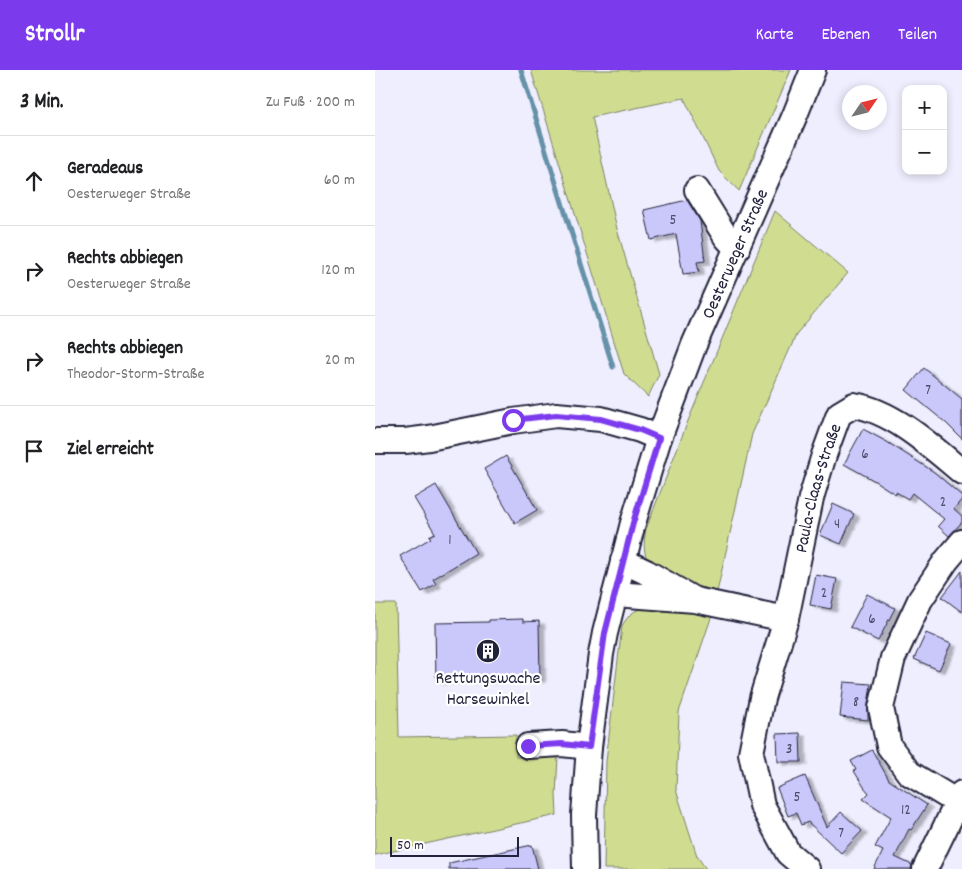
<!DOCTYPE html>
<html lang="de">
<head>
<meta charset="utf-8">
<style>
  :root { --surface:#fff; --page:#f6f6f6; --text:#202124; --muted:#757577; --line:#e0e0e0; --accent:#7c3aed }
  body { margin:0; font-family:Dekko,sans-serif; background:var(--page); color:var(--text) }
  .controls { position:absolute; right:15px; top:15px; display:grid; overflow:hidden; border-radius:10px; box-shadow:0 2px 8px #0003 }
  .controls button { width:45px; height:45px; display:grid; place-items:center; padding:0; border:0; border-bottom:1px solid var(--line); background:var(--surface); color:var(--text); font:25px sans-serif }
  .compass { position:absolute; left:467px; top:15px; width:45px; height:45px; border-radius:50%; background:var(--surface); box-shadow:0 2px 8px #0003; rotate:55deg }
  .scale { position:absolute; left:15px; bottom:12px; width:129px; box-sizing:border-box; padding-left:5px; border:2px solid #22223b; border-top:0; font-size:14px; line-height:18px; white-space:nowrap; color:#22223b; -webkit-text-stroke:4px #fff; paint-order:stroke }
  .stop { position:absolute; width:15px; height:15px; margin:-11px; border:4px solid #7c3aed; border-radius:50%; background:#fff }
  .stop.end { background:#7c3aed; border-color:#fff; box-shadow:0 1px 5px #0008 }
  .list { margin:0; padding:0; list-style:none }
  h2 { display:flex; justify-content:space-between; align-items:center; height:65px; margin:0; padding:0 20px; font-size:21px }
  h2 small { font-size:16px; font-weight:400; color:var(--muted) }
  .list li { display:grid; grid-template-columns:32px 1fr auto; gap:15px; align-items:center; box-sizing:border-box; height:90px; padding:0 20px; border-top:1px solid var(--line) }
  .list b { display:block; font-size:19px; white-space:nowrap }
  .list p { margin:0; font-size:16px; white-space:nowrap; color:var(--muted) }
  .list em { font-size:16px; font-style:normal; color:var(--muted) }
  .icon { flex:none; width:28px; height:28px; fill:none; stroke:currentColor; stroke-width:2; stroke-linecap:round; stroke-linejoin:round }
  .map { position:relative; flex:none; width:587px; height:799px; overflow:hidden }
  header { display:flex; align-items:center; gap:30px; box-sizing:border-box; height:70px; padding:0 25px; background:var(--accent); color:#fff }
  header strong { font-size:24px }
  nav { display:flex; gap:28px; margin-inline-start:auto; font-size:18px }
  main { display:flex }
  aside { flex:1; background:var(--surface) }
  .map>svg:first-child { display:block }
</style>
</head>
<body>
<header>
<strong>Strollr</strong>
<nav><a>Karte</a><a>Ebenen</a><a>Teilen</a></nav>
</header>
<main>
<aside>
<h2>3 Min.<small>Zu Fuß · 200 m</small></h2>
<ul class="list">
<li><svg class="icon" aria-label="ahead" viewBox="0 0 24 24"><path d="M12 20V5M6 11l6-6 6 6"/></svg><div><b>Geradeaus</b><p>Oesterweger Straße</p></div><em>60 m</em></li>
<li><svg class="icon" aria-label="right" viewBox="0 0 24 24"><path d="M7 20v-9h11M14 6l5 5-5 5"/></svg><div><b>Rechts abbiegen</b><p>Oesterweger Straße</p></div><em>120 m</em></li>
<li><svg class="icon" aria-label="right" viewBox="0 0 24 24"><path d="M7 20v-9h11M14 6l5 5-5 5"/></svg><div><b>Rechts abbiegen</b><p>Theodor-Storm-Straße</p></div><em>20 m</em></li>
<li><svg class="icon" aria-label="arrive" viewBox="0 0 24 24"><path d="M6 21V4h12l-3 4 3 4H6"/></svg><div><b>Ziel erreicht</b></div></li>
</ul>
</aside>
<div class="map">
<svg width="587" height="799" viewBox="0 0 587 799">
  <defs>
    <filter id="shadow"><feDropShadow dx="5.5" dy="3" stdDeviation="1" flood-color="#0004"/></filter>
  </defs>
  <rect width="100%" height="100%" fill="#efeefe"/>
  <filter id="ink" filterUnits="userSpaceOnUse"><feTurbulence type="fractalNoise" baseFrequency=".02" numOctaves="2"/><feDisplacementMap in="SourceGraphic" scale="10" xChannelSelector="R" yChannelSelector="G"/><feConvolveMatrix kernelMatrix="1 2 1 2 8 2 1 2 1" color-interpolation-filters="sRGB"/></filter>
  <g filter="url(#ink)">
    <path fill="#d0dd91" stroke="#798066" d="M156,0h260l-52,121 -20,-20 -35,-73 -92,19 25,112 42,145 -11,23 -24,-23z
      M400,141l73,62 -51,60 -45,101 -35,158 -36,-10 -34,-22c-4,-11 -3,-20 -1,-31l42,-108z
      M0,534h21l3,133 117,-2v22l42,-1 -2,39 1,20 -182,40z
      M271,537h22l44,8 -33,97 -3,78 21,66 9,13h-102l2,-108 16,-135c6,-11 12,-16 24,-19z"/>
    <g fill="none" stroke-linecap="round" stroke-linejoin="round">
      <path stroke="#6591a9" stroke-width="5" d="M146,0l92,297"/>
    </g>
    <path fill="#cac8fb" stroke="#22223b" filter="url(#shadow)" d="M312,130l13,21 5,40 -8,1 2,10 -16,2 -7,-40 -25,6 -7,-30z
      M549,298l38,31v40l-16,-16 -40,-33z
      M488,359l24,13 47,30 28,24v3l-8,10 8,7v6l-13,14 -11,-10 6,-7 -32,-26 -4,6 -12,-7 -1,2 -20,-13 -31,-17z
      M131,386l31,54 -22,13 -31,-54z
      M61,415l40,68 -43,26 3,5 -14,8 -22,-36 31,-18 -2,-2 6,-3 -21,-35z
      M458,434l21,10 -13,30 -21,-9z
      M587,501v41l-20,-15z
      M441,505l21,4 -6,30 -21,-4z
      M492,524l28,14 -17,33 -28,-14z
      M148,549v3l16,-1 1,58 -104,2 -1,-58 54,-1v-2z
      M551,563l25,11 -12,26 -25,-11z
      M469,612l27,2 -3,21v15l-28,-3z
      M425,663l1,29h-23l-1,-28z
      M497,680l17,30 38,25 -16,25 -2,-1 -14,28 17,8 -1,4h-37l9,-18 -8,-4 16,-30 -28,-18 6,-6 -5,-6 -10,-16 2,-1 -5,-9z
      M430,706l22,51 14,-15 21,19 -21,22 -33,-31 -7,3 -5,-12 -8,3 -11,-28z
      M157,775l6,24h-89v-6z"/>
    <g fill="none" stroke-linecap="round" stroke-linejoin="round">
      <g stroke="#22223b" stroke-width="28">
        <g id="minor">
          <path d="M322,120l29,47 11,12"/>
          <path d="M0,371h30l24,-3 84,-17 43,-6 45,4 39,11 19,8"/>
          <path d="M248,491l23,11 45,26"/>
          <path d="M240,524l80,6 91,19"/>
          <path d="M153,676l34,-2 27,3"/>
          <path d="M582,732l-48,-29 -20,-27 -8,-38 12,-50 27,-58 26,-39 16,-19"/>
          <path id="s1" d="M210,799l-1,-54 5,-68 12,-93 4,-21 28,-110 26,-85 35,-93 101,-230 18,-45"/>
          <path id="s2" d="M432,799l-19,-16 -26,-48 -11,-52 11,-55 24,-79 25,-121 13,-43 15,-41 15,-9c39,6 78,42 108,67"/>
          <path d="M550,799l37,-76"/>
        </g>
      </g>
      <use href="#minor" stroke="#fff" stroke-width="24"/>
    </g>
  </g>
  <g fill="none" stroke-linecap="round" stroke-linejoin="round" filter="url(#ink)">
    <path stroke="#7c3aed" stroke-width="6" d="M138,350l43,-5 45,4 39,11 19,8 -26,85 -28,110 -16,114 -27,-3 -34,2"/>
  </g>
  <defs>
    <g id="building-disc" transform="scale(1.25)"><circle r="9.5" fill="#22223b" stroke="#fff"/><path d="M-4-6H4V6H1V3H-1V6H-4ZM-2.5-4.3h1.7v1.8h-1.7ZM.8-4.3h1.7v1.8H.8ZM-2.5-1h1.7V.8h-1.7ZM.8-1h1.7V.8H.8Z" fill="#fff"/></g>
  </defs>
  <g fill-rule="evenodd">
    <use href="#building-disc" x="113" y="581"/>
  </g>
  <g text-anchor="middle" stroke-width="4.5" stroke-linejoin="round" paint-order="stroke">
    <g font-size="15" fill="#4c4c6b">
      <text x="298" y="154">5</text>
      <text x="553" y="324">7</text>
      <text x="490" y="388">6</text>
      <text x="568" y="436">2</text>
      <text x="462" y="458">4</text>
      <text x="75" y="474">1</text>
      <text x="449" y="527">2</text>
      <text x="497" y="553">6</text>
      <text x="481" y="636">8</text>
      <text x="414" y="683">3</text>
      <text x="422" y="731">5</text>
      <text x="531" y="744">12</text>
      <text x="466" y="767">7</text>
    </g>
    <g font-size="18" fill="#22223b" stroke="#fff">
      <text dy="6" stroke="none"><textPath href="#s1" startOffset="639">Oesterweger Straße</textPath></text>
      <text dy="6" stroke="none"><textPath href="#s2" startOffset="406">Paula-Claas-Straße</textPath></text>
    </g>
    <g font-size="18" fill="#22223b" stroke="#fff">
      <text x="113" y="613">Rettungswache<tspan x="113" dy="21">Harsewinkel</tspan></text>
    </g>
  </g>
</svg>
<div class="controls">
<button>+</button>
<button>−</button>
</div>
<svg class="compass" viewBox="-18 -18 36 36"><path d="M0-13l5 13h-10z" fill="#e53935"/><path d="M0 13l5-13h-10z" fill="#757577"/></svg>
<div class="scale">50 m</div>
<div class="stop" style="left:138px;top:350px"></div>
<div class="stop end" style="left:153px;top:676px"></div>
</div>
</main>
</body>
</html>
